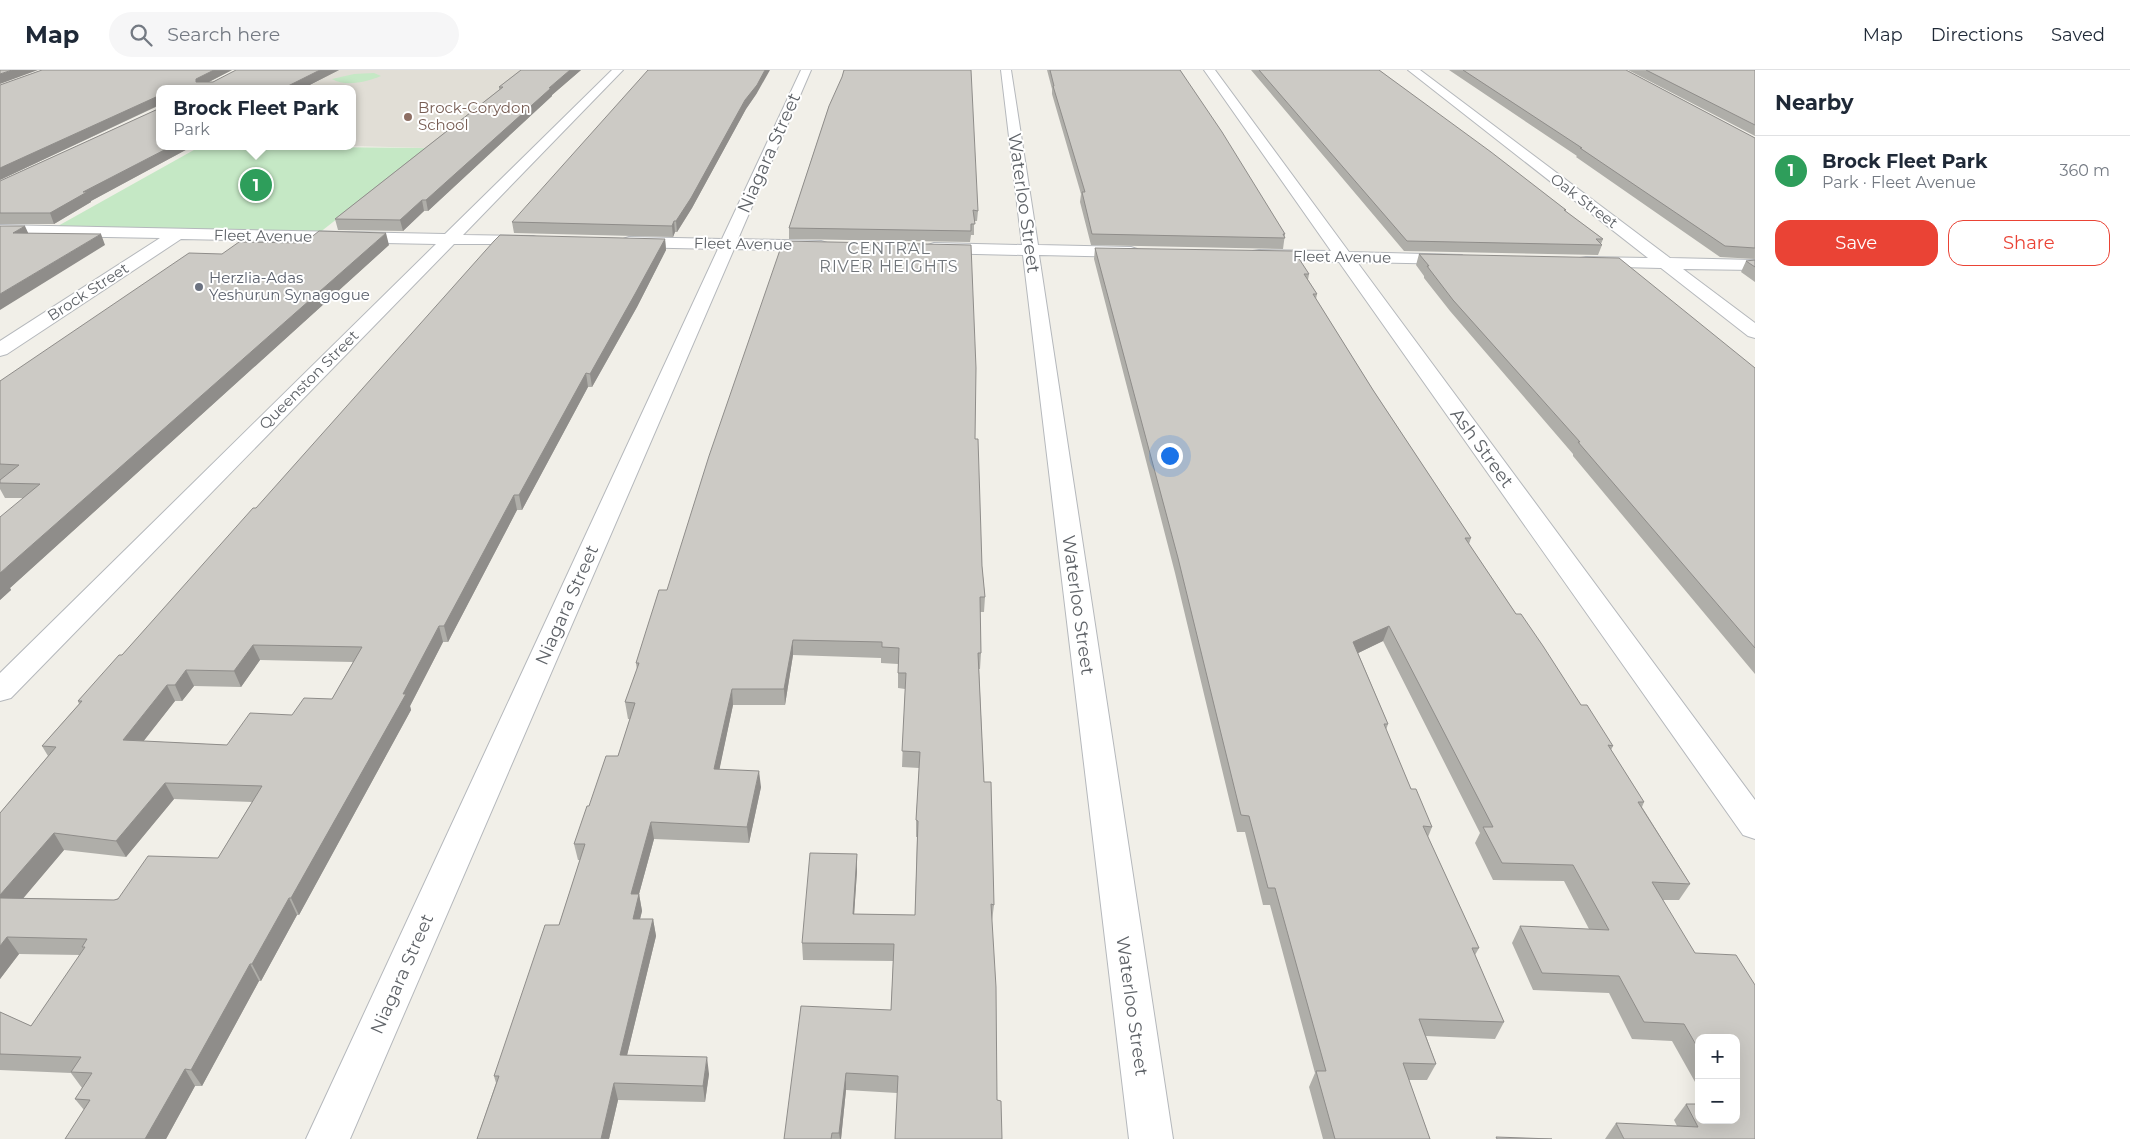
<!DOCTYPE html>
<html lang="en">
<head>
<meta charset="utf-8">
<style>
  :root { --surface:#fff; --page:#f6f6f7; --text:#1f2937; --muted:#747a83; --line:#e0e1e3; --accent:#ea4335 }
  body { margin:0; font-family:Montserrat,sans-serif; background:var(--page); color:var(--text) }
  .controls { position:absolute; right:15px; bottom:15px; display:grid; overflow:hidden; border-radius:10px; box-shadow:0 5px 20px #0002 }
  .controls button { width:45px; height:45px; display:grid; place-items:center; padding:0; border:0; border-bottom:1px solid var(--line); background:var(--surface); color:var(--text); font:25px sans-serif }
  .you { position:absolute; left:1169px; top:385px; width:18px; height:18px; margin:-12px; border:4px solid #fff; border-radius:50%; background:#1a73e8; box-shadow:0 0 0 8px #1a73e833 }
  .badge { display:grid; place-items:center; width:32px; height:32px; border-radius:50%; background:var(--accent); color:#fff; font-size:16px; font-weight:700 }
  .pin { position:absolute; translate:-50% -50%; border:2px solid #fff; box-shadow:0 1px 5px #0006 }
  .popup { position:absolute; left:156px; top:15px; width:200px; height:65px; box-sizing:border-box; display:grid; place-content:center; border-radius:10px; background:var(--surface); filter:drop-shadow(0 1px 4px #0005); font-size:16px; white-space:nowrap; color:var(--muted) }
  .popup b { font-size:19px; color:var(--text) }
  .popup::after { content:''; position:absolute; left:50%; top:100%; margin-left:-10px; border:10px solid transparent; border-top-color:var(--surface) }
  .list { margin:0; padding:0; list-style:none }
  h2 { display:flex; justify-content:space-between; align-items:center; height:65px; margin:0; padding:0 20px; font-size:21px }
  h2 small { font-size:16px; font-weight:400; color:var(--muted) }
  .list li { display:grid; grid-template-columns:32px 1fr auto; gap:15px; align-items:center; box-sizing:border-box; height:70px; padding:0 20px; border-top:1px solid var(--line) }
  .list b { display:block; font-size:19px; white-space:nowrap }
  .list p { margin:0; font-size:16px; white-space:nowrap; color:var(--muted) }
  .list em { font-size:16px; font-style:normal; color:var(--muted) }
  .actions { display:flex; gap:10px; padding:15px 20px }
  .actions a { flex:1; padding:11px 0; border:1px solid var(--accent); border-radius:15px; text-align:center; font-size:18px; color:var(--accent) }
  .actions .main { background:var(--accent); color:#fff }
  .icon { flex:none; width:28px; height:28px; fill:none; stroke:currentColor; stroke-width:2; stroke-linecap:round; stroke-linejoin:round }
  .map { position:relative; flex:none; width:1755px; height:1069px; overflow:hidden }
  header { display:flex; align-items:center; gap:30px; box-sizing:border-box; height:70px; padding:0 25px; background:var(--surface); border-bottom:1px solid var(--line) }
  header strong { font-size:24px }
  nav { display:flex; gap:28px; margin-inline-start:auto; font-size:18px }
  .search { width:350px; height:45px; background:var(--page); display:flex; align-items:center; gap:12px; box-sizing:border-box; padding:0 18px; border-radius:28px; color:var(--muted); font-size:19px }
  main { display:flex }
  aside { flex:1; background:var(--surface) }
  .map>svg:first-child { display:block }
</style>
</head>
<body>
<header>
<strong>Map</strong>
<div class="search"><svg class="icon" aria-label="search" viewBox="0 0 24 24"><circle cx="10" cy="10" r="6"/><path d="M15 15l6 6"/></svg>Search here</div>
<nav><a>Map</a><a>Directions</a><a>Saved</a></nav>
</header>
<main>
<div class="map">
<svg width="1755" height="1069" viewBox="0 0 1755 1069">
  <rect width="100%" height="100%" fill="#f1efe8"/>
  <path fill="#e1ded6" d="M338,0h187l-98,78 -75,-2v-57h-48z"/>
  <path fill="#c5e8c5" d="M374,3l7,3c-15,6 -35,11 -49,3l22,-5z
    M201,76l226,2 -113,89 -265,-6z"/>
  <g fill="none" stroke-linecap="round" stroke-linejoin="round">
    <g stroke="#b5b8bc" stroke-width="2">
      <path id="street" d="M612,0h11l-160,165 70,1 6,2 2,3 -2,3h-85l-443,454 -11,3v-28l436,-429 -255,-5 -174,115 -7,2v-15l160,-103 -160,-3v-10l445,9z
        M801,0h10l-73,169 83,2 6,2 2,3 -2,3 -6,2 -87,-2 -384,890h-44l412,-890 -89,-2 -6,-2 -2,-3 2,-3 6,-2 93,2z
        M1001,0h10l27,175 93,2 6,2 2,3 -2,3 -6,2 -92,-2 134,884h-44l-106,-884 -89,-2 -6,-2 -2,-3 2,-3 6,-2 88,2z
        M1204,0h11l134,182 113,3 2,4 -2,4 -6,1 -99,-2 398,538v39l-12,-4 -404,-573 -86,-3 -2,-4 2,-4 6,-1 72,1z
        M1408,0h12l250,188 85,2v10l-72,-1 72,54v15l-7,-2 -87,-68 -81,-2 -2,-4 2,-4 6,-1 62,1z"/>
    </g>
    <use href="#street" fill="#fff" fill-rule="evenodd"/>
  </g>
  <path fill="#afaea9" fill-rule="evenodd" d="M42,0h190l-23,12h4l23,-12h103l-37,19 -142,57h33l-102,55v1l-37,22h-54v-43l158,-72v-3l-158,74v-95z
    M515,0h66l-29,25v1l-124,115h-4l-21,20 -65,-1 -3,-11 164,-129v-3l22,-17z
    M1047,0h133l105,164 -2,15 -192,-4 -11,-43 1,-8 -29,-100v-5z
    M1251,0h128l187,140 -1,1 38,28 -2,5 1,1 -4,10 -194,-4z
    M1449,0h177l129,68v121l-35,-2 -144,-100 1,-1z
    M1628,0h127v66z
    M757,23l-11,16 -54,99 -15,24h-2l-2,5 -159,-4 -2,-11z
    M829,36l149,105 -1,10h-3v14h-3l-1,7 -181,-3v-11z
    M665,169l1,11 -29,57 -45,80h-4l-66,123h-5l-69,132h-5l-33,64 1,4 -112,205h-2l-36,66h-2l-57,105h-7l-29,53h-101l19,-29 -9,-11 7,-11 -11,-15 -71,-3v-58l31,14 49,-71 -61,-1 -19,25v-166l48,-57 -6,-10 37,-42 -1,-3 44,-46 134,-147zM260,590l93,2 -21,37 -40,16 -65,30 -84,-4 32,-40h7l12,-15 47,1zM174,729l78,3 -34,56 -104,42 -91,-2 41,-48 62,7z
    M389,175l-379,343 1,2 -11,10 23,-102h-18l-5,-9v-9h1h-1v-99l222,-127z
    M1095,178l214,26 -1,6 9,14 -1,5 57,91 98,148 -2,6 47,70 65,91 32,41 -2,4 33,52 -2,5 48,77 -11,16h-16l92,239 -78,-13 -3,-6 12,-16 50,16 -37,-82v51l-27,-48 -40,-2 -23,-46 -76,-3 -21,-47 8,-17 69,3 -25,-48 -71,-1 -18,-37 5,-10 -97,-192 -25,12 30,71 -2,6 25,59 21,38 -4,10 51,111 -4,7 29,67 -9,17 -69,-3 10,28 -9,16h-18l21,59h-107l-14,-52 6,-14 -45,-168h-7l-18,-73h-8l-62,-259 -81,-314z
    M1419,184l336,114v306l-182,-218v-2l-123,-143 -26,-33v-2l-8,-11z
    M1755,190v22l-14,-10 5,-11z
    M975,369l7,127 3,31 -1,15h-4l1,41 -1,16h-1l5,113 10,123 -2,16 -95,172 -51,-3 -5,49h-57l107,-129 2,-49 -90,-1 -1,-17 55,-89v17l-3,43 61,1 2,-78h-1v-17l3,-52 -17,-1 3,-78 -7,-1v-24l-17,-1v-5l-88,-3 -8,50h-52l-14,65 42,17 -12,56 -95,-4 -15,55 3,17 -2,8h13l3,17 -29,119 82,19 -4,28 -87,-2 -9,39h-132l19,-56 -2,-7 65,-151 21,-65h-2l-4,-16 15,-38 29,-50 12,-37h-2l-3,-17 12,-32 -1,-7 31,-73z
    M1616,1053l8,16h-19z"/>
  <path fill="#8f8d8a" d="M12,0h26l-38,14v-10z
    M214,0h18l-33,17 -3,-5v-3z
    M320,0h19l-37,19h-20z
    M570,0h11l-29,25v1l-124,115 -2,-11 123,-112z
    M765,0h5l-13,23 -11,16 -54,99 -15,24 -1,-11 69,-121z
    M156,27l3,8 -159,75v-12z
    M172,76h21l-102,55v1l-37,22 -4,-11 33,-21z
    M422,130l2,11 -21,20 -3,-11z
    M674,151l1,11 -2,5 -1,-11z
    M25,156l5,11 -17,-4z
    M386,163l3,12 -379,343 1,2 -11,10v-27z
    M101,164l4,11 -105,65v-16z
    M665,169l1,11 -29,57 -45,80 -2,-13z
    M586,303l2,14 -66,123 -3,-15z
    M514,425l3,15 -69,132 -4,-16z
    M439,556l4,16 -33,64 1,4 -112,205 -8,-17 112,-204z
    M1389,556l-6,15 -35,17 5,-16z
    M793,570v15l-8,50 -1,-16z
    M253,575l7,15 -19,27 -7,-16z
    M186,600l8,16 -12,15 -7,-16z
    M167,615l8,16 -43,55 -9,-16z
    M732,619l1,16 -17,81 -2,-17z
    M759,701l2,16 -12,56 -2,-16z
    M165,713l9,16 -48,58 -10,-16z
    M651,752l3,17 -15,55 3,17 -6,24 -3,-16 -2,-25z
    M54,763l10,17 -54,64 -10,-13v-6z
    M857,784v17l-4,60v-17z
    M289,828l8,17 -36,66 -9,-17z
    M653,849l3,17 -33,136 -3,-17z
    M7,867l12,17 -19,25v-33z
    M250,894l9,17 -57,105 -11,-16z
    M707,987l2,17 -4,28 -2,-16z
    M185,999l10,17 -29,53h-21z
    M846,1003v17l-5,49h-1l-1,-6z
    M614,1013l4,17 -9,39h-8z"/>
  <path fill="#cccac5" stroke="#8f8d8a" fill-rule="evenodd" d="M0,0h12l-12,4z
    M42,0h172l-18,9v3h17l23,-12h84l-38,19h-122v57h12l-89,46h4l-37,21h-50v-32l158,-72v-12h-2l-156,71v-83z
    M521,0h49l-21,18h2l-125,112h-4l-22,20 -65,-1 168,-132h-4z
    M648,0h117l-8,15 -12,15 -54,98 -15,23h-2l-2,5 -160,-4z
    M844,0h127l7,141 -5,-1 2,14h-4v7l-182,-3 40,-122 13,-29z
    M1050,0h130l42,62 63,102h-2l2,4 -193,-4 -10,-42h3l-32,-106h1z
    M1259,0h120l112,82 75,58h-2l39,29h-7l6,6 -195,-4z
    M1463,0h163l129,68v110l-30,-2 -145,-98h2z
    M1646,0h109v55z
    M0,156h25l-12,7 88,1 -101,60z
    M319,161l67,2 -386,340v-56l40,-33 -40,-1v-3l19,-15 -19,-1v-83l189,-128 33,1 17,-12 65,1z
    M500,165l165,4 -30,55 -45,80 -4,-1 -67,122h-5l-70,131h-5l-36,68h3l-115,204h-2l-37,66h-2l-59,106 -6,-1 -40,70h-80l25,-39 -15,-1 17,-26 -21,-1 10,-15 -81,-3v-42l31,14 54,-79h-3l5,-8 -80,-2 -7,9v-48l114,2 4,-1 30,-43 70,2 44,-72 -97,-3 -49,58 -62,-8 -54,62v-82l56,-66 -14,-1 40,-45h-4l41,-46h3l131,-147h3l238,-267zM253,575l109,2 -30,52 -28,-1 -12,17 -42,-2 -23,32 -104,-5 44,-55h8l11,-15 48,1z
    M784,171l187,4 5,123 -1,71h3l4,127 3,31h-5l1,56h-3l6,129h7l3,123 -3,-1 5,83 1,113 4,1 1,38h-107l3,-63 -52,-3 -7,60h-7l-1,6h-47l17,-133 90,4 3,-66 -92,-1 8,-90 47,1 -4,60 62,1 3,-94 -2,-1 4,-68 -18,-1 4,-78h-8l1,-25 -17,-1v-5l-89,-2 -9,49h-52l-18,80 45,2 -12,56 -96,-5 -20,72h8l-6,25h20l-33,136 87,2 -4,29 -89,-3 -13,56h-124l22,-63h-5l51,-151h14l26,-81h-11l13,-38h2l17,-50h12l17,-53 -10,-1 14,-39h-3l10,-32 13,-41h8l42,-134 72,-209z
    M1095,178l199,3 15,23h-5l13,20h-4l60,96 98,148h-6l51,76h5l22,32 38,59h6l26,41 -5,-1 36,57h-6l52,82 -38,-2 43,71 41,2 19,30v154h-131l-8,-16 82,4 -12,-23h13v16h37v-82h-37v12l-15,-26 -40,-2 -25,-46 -77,-3 -22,-47 89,4 -36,-65 -71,-2 -19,-36h10l-104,-201 -36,16 35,82h-4l27,65h5l16,38 -9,-1 56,122h-7l32,74 -85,-3 17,45 -33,-1 27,76h-95l-19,-68h10l-51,-183h-7l-19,-72 -8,-1 -63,-257z
    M1419,184l200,4 136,110v280l-177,-206h2l-127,-142 -26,-34h2z
    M1755,190v7l-9,-6z
    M1496,1067l56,2h-55z"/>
  <circle fill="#8d6e63" stroke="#fff" stroke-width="2" cx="408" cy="47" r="5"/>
  <circle fill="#6b7280" stroke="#fff" stroke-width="2" cx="199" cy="217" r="5"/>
  <g text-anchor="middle" stroke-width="4" stroke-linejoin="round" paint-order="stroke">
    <g font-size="15" fill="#785e54" stroke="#fff" text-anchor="start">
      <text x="418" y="43">Brock-Corydon<tspan x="418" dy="17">School</tspan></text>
    </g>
    <g font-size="15" fill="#5f6368" stroke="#fff">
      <text transform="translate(1584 131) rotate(37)" y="5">Oak Street</text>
      <text transform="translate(263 166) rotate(1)" y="5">Fleet Avenue</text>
      <text transform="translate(743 174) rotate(1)" y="5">Fleet Avenue</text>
      <text transform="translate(1342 187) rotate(1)" y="5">Fleet Avenue</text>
      <text transform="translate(88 222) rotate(-33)" y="5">Brock Street</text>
      <text transform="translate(309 310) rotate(-45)" y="5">Queenston Street</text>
    </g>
    <g font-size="15" fill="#5b616d" stroke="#fff" text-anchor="start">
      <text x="209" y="213">Herzlia-Adas<tspan x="209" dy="17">Yeshurun Synagogue</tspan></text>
    </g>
    <g font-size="16" letter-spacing="1" fill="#70757a" stroke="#fff">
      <text x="889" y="184">CENTRAL<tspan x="889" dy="18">RIVER HEIGHTS</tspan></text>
    </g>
    <g font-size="18" fill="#5f6368" stroke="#fff">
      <text transform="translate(769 83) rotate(-66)" y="6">Niagara Street</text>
      <text transform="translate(1024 133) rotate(82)" y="6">Waterloo Street</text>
      <text transform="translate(1482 378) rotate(54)" y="6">Ash Street</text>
      <text transform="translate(567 535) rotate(-66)" y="6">Niagara Street</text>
      <text transform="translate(1078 535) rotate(82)" y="6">Waterloo Street</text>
      <text transform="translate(402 904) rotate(-66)" y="6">Niagara Street</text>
      <text transform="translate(1132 936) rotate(82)" y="6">Waterloo Street</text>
    </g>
  </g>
</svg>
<div class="controls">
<button>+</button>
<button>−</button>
</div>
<div class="you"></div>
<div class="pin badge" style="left:256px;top:115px;background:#2e9e5b">1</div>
<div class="popup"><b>Brock Fleet Park</b>Park</div>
</div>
<aside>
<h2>Nearby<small></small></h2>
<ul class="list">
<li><span class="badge" style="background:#2e9e5b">1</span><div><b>Brock Fleet Park</b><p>Park · Fleet Avenue</p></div><em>360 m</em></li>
</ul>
<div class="actions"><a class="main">Save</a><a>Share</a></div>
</aside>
</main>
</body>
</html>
